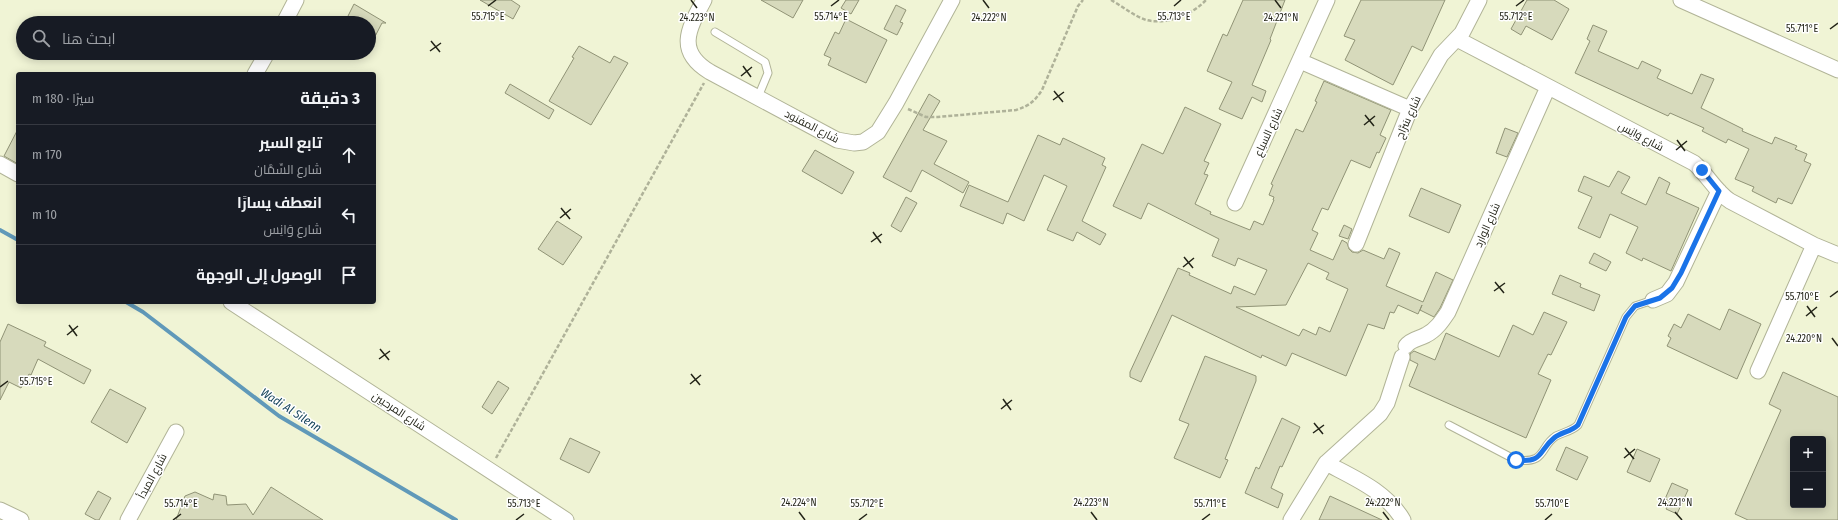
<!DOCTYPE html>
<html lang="ar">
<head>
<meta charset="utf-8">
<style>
  :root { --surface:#171b24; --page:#20242c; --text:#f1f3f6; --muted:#9ea1a6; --line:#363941 }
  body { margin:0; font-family:"Fira Sans Condensed",Cairo,sans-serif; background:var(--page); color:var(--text); direction:rtl }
  .controls { position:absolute; right:12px; bottom:12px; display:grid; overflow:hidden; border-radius:4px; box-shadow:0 2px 10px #0003 }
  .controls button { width:36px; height:36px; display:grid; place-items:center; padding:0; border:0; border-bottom:1px solid var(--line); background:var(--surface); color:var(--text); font:20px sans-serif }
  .stop { position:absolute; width:12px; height:12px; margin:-9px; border:3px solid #1a73e8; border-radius:50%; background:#fff }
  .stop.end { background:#1a73e8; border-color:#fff; box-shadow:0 1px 4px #0008 }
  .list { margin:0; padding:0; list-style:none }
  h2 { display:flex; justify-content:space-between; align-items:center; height:52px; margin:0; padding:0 16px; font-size:17px }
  h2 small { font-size:13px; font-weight:400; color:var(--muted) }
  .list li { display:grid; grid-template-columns:26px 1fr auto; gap:12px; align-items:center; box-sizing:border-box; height:60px; padding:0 16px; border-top:1px solid var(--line) }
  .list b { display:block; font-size:15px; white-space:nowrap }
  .list p { margin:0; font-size:13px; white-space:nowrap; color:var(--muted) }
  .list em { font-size:13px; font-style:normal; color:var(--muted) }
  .icon { flex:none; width:22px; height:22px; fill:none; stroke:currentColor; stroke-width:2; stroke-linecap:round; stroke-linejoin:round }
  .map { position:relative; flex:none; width:1838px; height:520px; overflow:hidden; direction:ltr }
  .search { position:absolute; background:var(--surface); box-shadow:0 2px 10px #0003; left:16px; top:16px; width:360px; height:44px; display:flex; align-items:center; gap:10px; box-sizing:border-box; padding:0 14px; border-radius:22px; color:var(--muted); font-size:15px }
  .panel { position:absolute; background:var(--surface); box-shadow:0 2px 10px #0003; left:16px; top:72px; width:360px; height:232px; border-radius:4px; direction:rtl }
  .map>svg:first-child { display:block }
</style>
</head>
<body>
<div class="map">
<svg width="1838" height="520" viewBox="0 0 1838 520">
  <rect width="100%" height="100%" fill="#f0f4d5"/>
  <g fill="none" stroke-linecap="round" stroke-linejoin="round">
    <path stroke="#6099b9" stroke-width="4" d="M0,230l18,10
      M126,302l17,10 136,104 177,104"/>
  </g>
  <path fill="#d7dabc" stroke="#909376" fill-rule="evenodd" d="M480,0h31l9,6 -7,13z
    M761,0h42l-10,18z
    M846,0h13l-8,14 -10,-6z
    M1243,0h42l-15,39 1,1 -19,45 14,6 -4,11 -10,-5 -10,22 -23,-10 13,-27 -25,-11 16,-37 4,2z
    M1361,0h84l-23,51 -10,-5 -19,39 -48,-25 10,-20 -11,-4z
    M1527,0h27l15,9 -17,31 -26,-14 -5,9 -10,-6z
    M354,4l32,19h-4l-13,25v-25h-6l-15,-7z
    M896,5l10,5 -6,12 3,1 -6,12 -13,-6z
    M846,19l41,21 -21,43 -38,-18 3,-7 -7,-3 11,-23 4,2z
    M1593,25l14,6 -9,20 40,18 4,-8 19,9 -4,8 35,16 9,-20 13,5 -13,29 42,21 -1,2 30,13 3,-7 22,9 -2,3 12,5 -3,7 7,3 -19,40 -14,-6 -2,5 -24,-12 2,-4 -19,-8 14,-30 -21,-10 -2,4 -24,-12 2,-3 -34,-15 -2,3 -93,-43 15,-32 -3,-2z
    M579,46l31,17 4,-7 14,7 -37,62 -42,-24 25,-43 -2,-1z
    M1324,81l67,29 -11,25 6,3 -7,15 -2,-1 -7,16 -19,-8 -23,50 -6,-2 -10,22 6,3 -8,17 23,10 9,-20 5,3 2,6 3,3 6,1 5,-3 21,9 5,-11 11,5 -14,33 37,16 13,-30 17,8 -13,28 -6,9 -14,-7 2,-5 -4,9 -20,-9 -4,8 -4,-1 -6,17 -16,-5 -22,52 -54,-23 -6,13 -24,-11 -1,3 -89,-43 -31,67 -11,-5v-5l48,-104 12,5 -1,2 42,19 3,-8 21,9 12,-25 -29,-12 -3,8 -23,-10 7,-17 -71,-36 -7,16 -28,-13 29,-62 21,10 22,-47 36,17 -17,37 5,2 -5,11 4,1 -13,29 16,8 -1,2 40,16 4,-9 9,4 11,-25h-1l1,-3 -5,-2 4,-10 -2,-1 25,-55 7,3 14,-30 -2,-1zM1308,263l21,10 -3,6 22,10 -18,43 -11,-5 -3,8 -13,-6 -4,7 -63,-29 50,-2z
    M510,84l44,26 -5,9 -44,-26z
    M929,94l11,7 -17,29 24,11 -13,23 35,18 -6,11 -41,-23 -11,22 -28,-15z
    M1505,128l13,5 -11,24 -11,-4z
    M18,129v35l-14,-8z
    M1038,135l22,10 3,-7 42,20 -3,7 4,2 -24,54 24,13 -6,11 -23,-13 -4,9 -26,-11 20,-44 -23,-11 -20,46 -17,-8 -4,11 -43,-18 9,-21 39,17z
    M815,150l39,22 -12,22 -40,-23z
    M1618,171l12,6 -9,16 25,12 13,-28 11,6 -4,10 33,15 -28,63 -28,-13 -1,3 -16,-8 12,-26 -28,-13 -10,24 -22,-10 14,-31 -14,-6 6,-15 25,11z
    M1421,188l40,17 -12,28 -40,-17z
    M906,197l11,6 -16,29 -10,-6z
    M557,221l25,16 -19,28 -25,-16z
    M1344,225l8,4 -4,10 -9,-3z
    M1594,253l17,9 -5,9 -17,-8z
    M1560,275l21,9 -1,3 20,8 -6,16 -42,-17z
    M1729,309l32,15 -24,55 -70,-33 4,-8 -3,-2 6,-12 7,4 7,-14 32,16z
    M1544,312l23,10 -16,33 -3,-1 -10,20 13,6 -25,58 -117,-52 9,-22 -8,-4v-6l4,-3 21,9 11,-27 53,24 14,-32 20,10z
    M8,324l38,18 -2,4 47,24 -7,14 -46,-25 -7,16 -2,-1 -8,14 -12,-6 -9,18v-58z
    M1205,356l51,20v5l-31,78 3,1 -8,18 -46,-20 15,-34 -10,-4z
    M1783,372l55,25v123h-90l-13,-6 46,-104 -12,-6zM1793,439h30v66h-30z
    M498,381l11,7 -17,26 -10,-7z
    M110,389l36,19 -19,35 -36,-21z
    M1282,418l18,9 -18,40 -2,-1 -9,22 12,6 -5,14 -33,-15 11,-26 3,2z
    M570,438l30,14 -11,21 -29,-14z
    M1566,447l22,10 -11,23 -21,-10z
    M1637,449l23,10 -10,23 -23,-10z
    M1672,483l16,7 -11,24 -11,-5 4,-8 -5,-2z
    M271,487l52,33h-147l9,-24 10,-4 18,8 1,-6 12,2 1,9 19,-1 7,11z
    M98,491l13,7 -12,22h-3l-11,-6z
    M1330,496l52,24h-63z"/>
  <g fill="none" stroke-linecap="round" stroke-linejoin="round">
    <g stroke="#b1b497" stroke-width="9">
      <path id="service" d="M715,32l50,30 3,11 -10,24
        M1449,425l67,35c31,4 23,-13 40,-24 8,-4 16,-5 22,-11l48,-108 9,-11 18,-6"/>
    </g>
    <g stroke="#b1b497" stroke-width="17">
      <path id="minor" d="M704,0c-15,28 -29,51 6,72l127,68 17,3 9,-1 15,-10 18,-29 56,-103
        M1681,0l157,70
        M284,23l12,-23
        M1457,39l237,124c13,11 21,28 36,38l84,44 24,10
        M1300,61l110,48
        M255,74l12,-21
        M0,164l18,10
        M1235,203l92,-203
        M1356,244l54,-135 31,-54 21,-22 17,-33
        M1653,300l14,-6 9,-12 43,-91
        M231,302l335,218
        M1406,346c5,-7 13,-7 20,-11 10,-5 16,-14 22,-23l100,-225
        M1758,371l56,-126
        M1326,463c28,15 60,28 77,57
        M0,510l21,10
        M128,520l48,-88
        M1291,520l35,-57 54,-49 7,-11 15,-46"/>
    </g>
    <path stroke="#afb299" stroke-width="2.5" stroke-dasharray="4 2" stroke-linecap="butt" d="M1111,0c11,6 23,16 35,20 21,5 46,-5 60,-20
      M908,109l18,8h12l78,-7c13,-4 19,-9 26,-20l36,-84 5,-6
      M496,458l208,-375"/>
    <use href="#service" stroke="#fff" stroke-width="7"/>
    <use href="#minor" stroke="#fff" stroke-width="15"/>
  </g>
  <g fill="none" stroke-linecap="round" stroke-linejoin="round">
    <path stroke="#1a73e8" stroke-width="5" d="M1516,460c28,3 22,-9 38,-22 7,-6 17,-6 24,-13l48,-108 9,-11 25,-8 12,-10 9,-15 38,-82 -17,-21"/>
  </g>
  <path fill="none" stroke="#232418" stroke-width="1.5" d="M691,0l6,8M983,0l6,8M1275,0l6,8M488,6l8,-6M831,6l8,-6M1174,6l7,-6M1516,6l8,-6M1830,29l8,-6M431,41l9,11M430,51l11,-8M743,66l8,11M741,76l11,-9M1054,91l9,11M1053,100l11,-8M1365,115l9,11M1364,125l11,-9M1677,140l8,11M1676,150l11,-9M561,208l9,11M560,218l11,-9M873,232l8,11M871,242l11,-8M1184,257l9,11M1183,267l11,-9M1495,282l9,11M1494,291l11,-8M1830,297l8,-6M1807,306l8,11M1806,316l11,-9M69,325l8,11M67,335l11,-9M1832,338l6,8M380,349l9,11M379,359l11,-8M691,374l9,11M690,384l11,-9M0,387l8,-6M1003,399l8,11M1001,409l11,-9M1314,423l9,11M1313,433l11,-8M1625,448l9,11M1624,458l11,-9M799,512l6,8M1091,512l6,8M1383,512l6,8M1675,512l7,8M173,520l8,-6M516,520l8,-6M859,520l8,-6M1202,520l8,-6M1545,520l7,-6"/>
  <g text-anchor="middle" stroke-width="3" stroke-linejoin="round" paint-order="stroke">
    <g font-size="11" fill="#232418" stroke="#fff">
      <text transform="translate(1408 117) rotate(-66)" y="4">شارع سَرَّاح</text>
      <text transform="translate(812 126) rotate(27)" y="4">شارع المفنود</text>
      <text transform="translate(1268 132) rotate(-65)" y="4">شارع السباع</text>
      <text transform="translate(1641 136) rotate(28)" y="4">شارع وَانِس</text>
      <text transform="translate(1487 225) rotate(-66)" y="4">شارع الوارد</text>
      <text transform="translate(399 411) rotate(33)" y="4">شارع المرحبين</text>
      <text transform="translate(152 476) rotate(-62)" y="4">شارع المبدأ</text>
    </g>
    <g font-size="12" font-style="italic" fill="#17455c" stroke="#fff">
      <text transform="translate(291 410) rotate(33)" y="4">Wadi Al Silenn</text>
    </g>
  </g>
  <g font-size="10" text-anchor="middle" fill="#232418" stroke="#fff" stroke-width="3" stroke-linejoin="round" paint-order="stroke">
    <text x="488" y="20">55.715°E</text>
    <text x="831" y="20">55.714°E</text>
    <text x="1174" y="20">55.713°E</text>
    <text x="1516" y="20">55.712°E</text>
    <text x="697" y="21">24.223°N</text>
    <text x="989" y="21">24.222°N</text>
    <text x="1281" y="21">24.221°N</text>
    <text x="1802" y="32">55.711°E</text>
    <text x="1802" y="300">55.710°E</text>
    <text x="1804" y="342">24.220°N</text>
    <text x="36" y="385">55.715°E</text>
    <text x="799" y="506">24.224°N</text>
    <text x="1091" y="506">24.223°N</text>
    <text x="1383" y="506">24.222°N</text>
    <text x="1675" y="506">24.221°N</text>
    <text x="181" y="507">55.714°E</text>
    <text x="524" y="507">55.713°E</text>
    <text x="867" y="507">55.712°E</text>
    <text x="1210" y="507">55.711°E</text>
    <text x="1552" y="507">55.710°E</text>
  </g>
</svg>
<div class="controls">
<button>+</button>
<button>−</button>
</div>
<div class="stop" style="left:1516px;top:460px"></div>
<div class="stop end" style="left:1702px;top:170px"></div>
<div class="search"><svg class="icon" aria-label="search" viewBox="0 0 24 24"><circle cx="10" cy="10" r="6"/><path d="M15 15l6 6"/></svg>ابحث هنا</div>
<section class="panel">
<h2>3 دقيقة<small>سيرًا · 180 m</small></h2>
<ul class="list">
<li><svg class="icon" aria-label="ahead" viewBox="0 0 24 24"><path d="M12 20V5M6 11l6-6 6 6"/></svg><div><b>تابع السير</b><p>شارع السِّمَّان</p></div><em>170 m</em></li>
<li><svg class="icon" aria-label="left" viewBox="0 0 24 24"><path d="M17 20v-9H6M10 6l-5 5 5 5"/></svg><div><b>انعطف يسارًا</b><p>شارع وَانِس</p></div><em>10 m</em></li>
<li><svg class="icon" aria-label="arrive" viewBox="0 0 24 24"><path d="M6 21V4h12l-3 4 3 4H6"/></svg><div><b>الوصول إلى الوجهة</b></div></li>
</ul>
</section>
</div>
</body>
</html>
